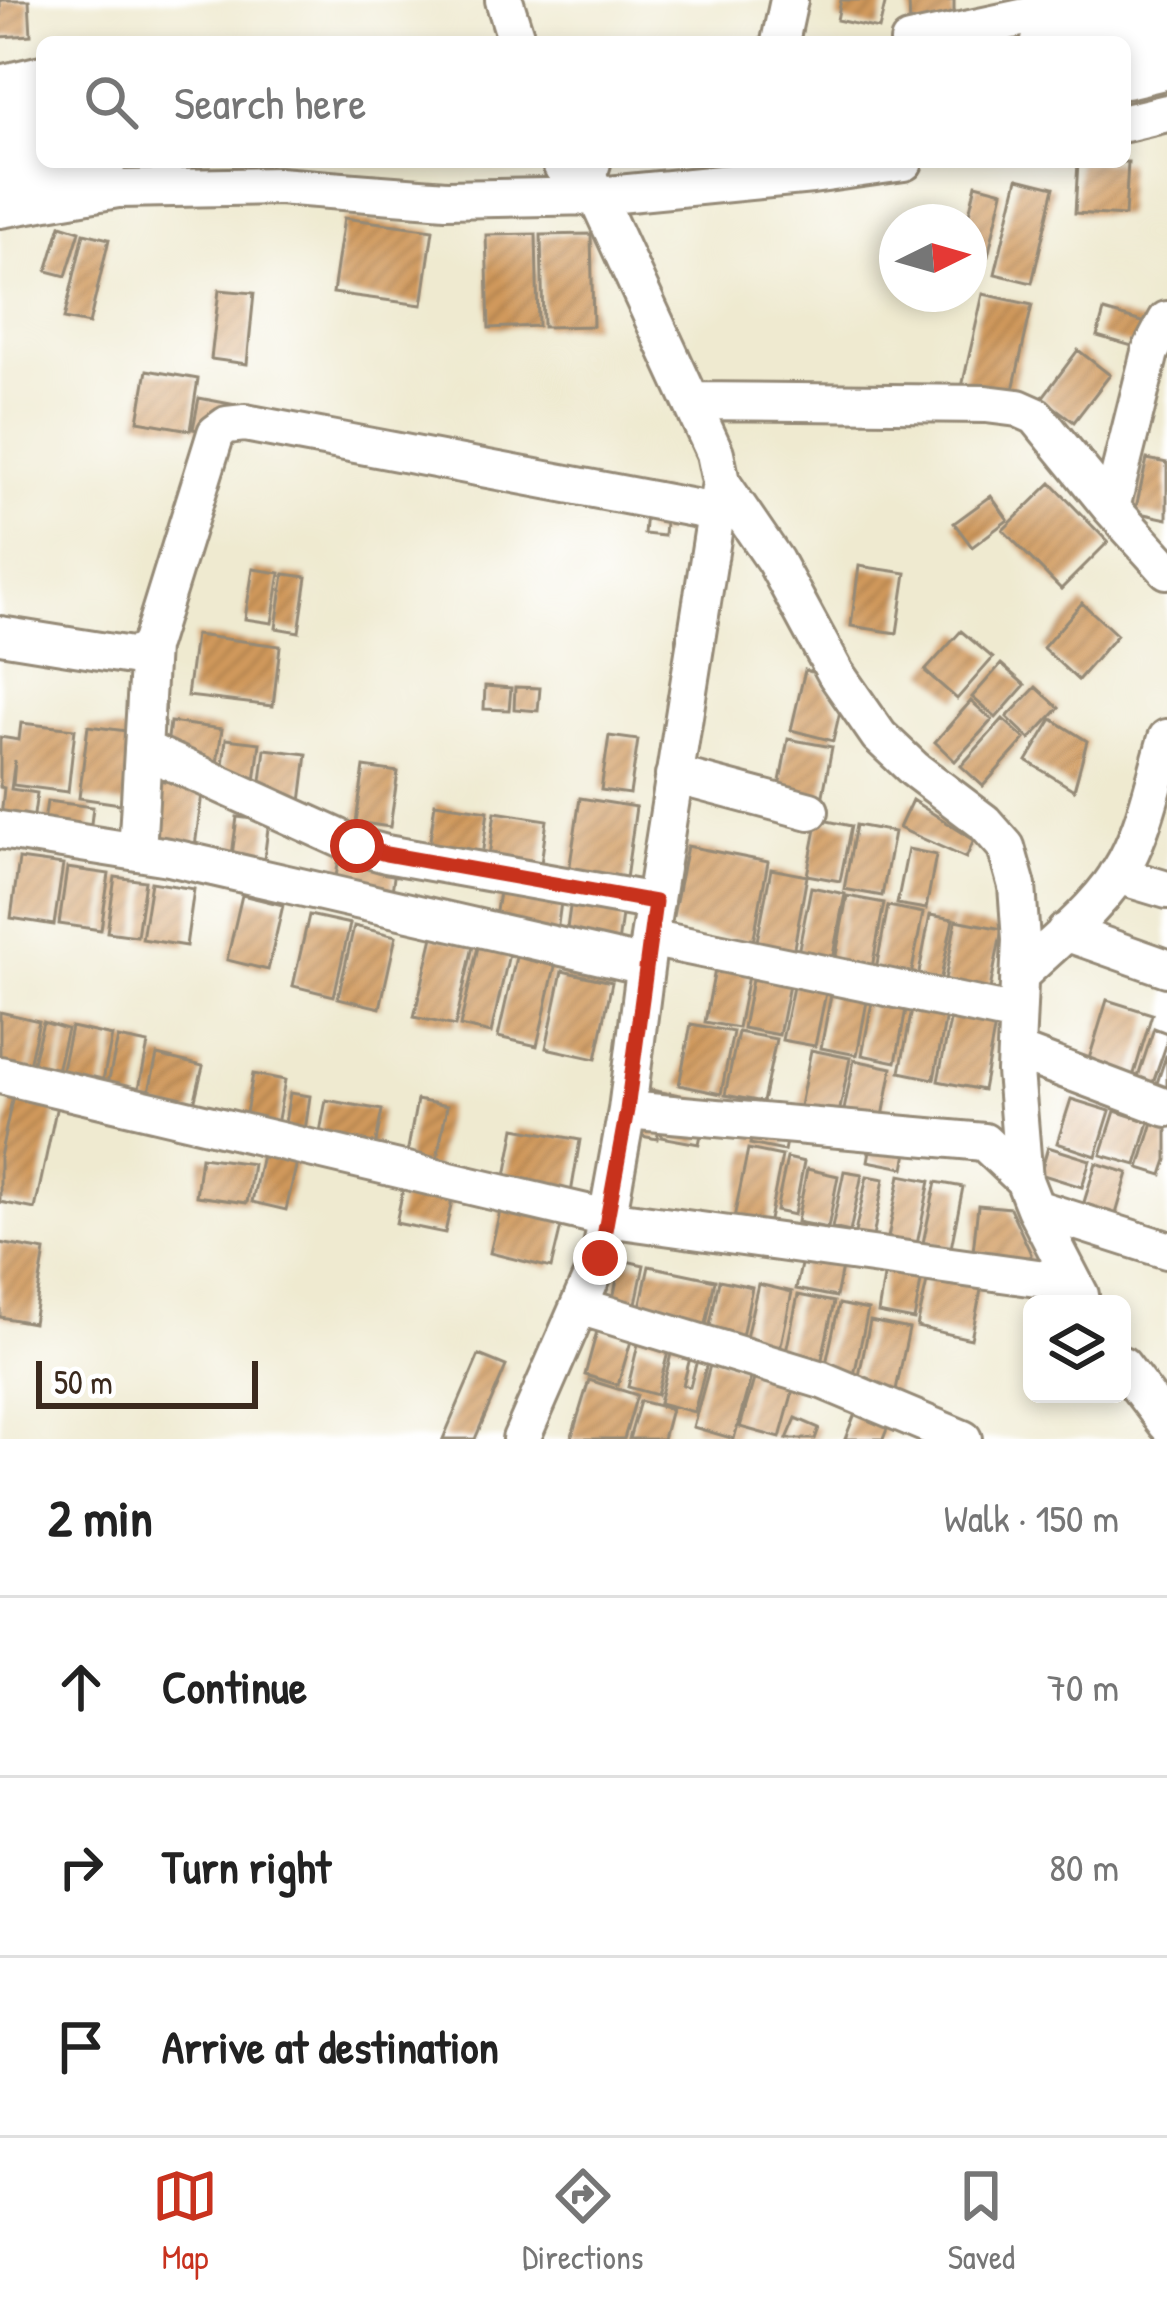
<!DOCTYPE html>
<html lang="en">
<head>
<meta charset="utf-8">
<style>
  :root { --surface:#fff; --page:#f6f6f6; --text:#222; --muted:#767676; --line:#e0e0e0; --accent:#c8321e }
  body { margin:0; font-family:"Patrick Hand",sans-serif; background:var(--page); color:var(--text) }
  .controls { position:absolute; right:36px; bottom:36px; display:grid; overflow:hidden; border-radius:18px; box-shadow:0 6px 18px #0003 }
  .controls button { width:108px; height:108px; display:grid; place-items:center; padding:0; border:0; border-bottom:3px solid var(--line); background:var(--surface); color:var(--text); font:60px sans-serif }
  .compass { position:absolute; left:879px; top:204px; width:108px; height:108px; border-radius:50%; background:var(--surface); box-shadow:0 6px 18px #0003; rotate:85deg }
  .scale { position:absolute; left:36px; bottom:30px; width:222px; box-sizing:border-box; padding-left:12px; border:6px solid #3b2a1e; border-top:0; font-size:33px; line-height:42px; white-space:nowrap; color:#3b2a1e; -webkit-text-stroke:9px #fff; paint-order:stroke }
  .stop { position:absolute; width:36px; height:36px; margin:-27px; border:9px solid #c8321e; border-radius:50%; background:#fff }
  .stop.end { background:#c8321e; border-color:#fff; box-shadow:0 3px 12px #0008 }
  .list { margin:0; padding:0; list-style:none }
  h2 { display:flex; justify-content:space-between; align-items:center; height:156px; margin:0; padding:0 48px; font-size:51px }
  h2 small { font-size:39px; font-weight:400; color:var(--muted) }
  .list li { display:grid; grid-template-columns:78px 1fr auto; gap:36px; align-items:center; box-sizing:border-box; height:180px; padding:0 48px; border-top:3px solid var(--line) }
  .list b { display:block; font-size:45px; white-space:nowrap }
  .list em { font-size:39px; font-style:normal; color:var(--muted) }
  .icon { flex:none; width:66px; height:66px; fill:none; stroke:currentColor; stroke-width:2; stroke-linecap:round; stroke-linejoin:round }
  .map { position:relative; flex:none; width:1167px; height:1439px; overflow:hidden }
  .search { position:absolute; background:var(--surface); box-shadow:0 6px 18px #0003; left:36px; right:36px; top:36px; height:132px; display:flex; align-items:center; gap:30px; box-sizing:border-box; padding:0 42px; border-radius:18px; color:var(--muted); font-size:45px }
  .sheet { height:696px; background:var(--surface) }
  nav { display:flex; justify-content:space-around; align-items:center; box-sizing:border-box; height:168px; border-top:3px solid var(--line); background:var(--surface); font-size:33px; color:var(--muted) }
  nav a { display:grid; justify-items:center; gap:6px }
  nav .on { color:var(--accent) }
  .map>svg:first-child { display:block }
</style>
</head>
<body>
<div class="map">
<svg width="1167" height="1439" viewBox="0 0 1167 1439">
  <defs>
    <pattern id="building-hatch" width="6" height="6" patternUnits="userSpaceOnUse" patternTransform="scale(3)"><rect width="6" height="6" fill="#d0995c"/><path d="M-1 1l2-2M0 6l6-6M5 7l2-2" fill="none" stroke="#aa7d4b"/></pattern>
  </defs>
  <rect width="100%" height="100%" fill="#fff"/>
  <filter id="ink" filterUnits="userSpaceOnUse"><feTurbulence type="fractalNoise" baseFrequency=".00833" numOctaves="2"/><feDisplacementMap in="SourceGraphic" scale="24" xChannelSelector="R" yChannelSelector="G"/><feConvolveMatrix kernelMatrix="1 2 1 2 8 2 1 2 1" color-interpolation-filters="sRGB"/></filter>
  <filter id="wash" filterUnits="userSpaceOnUse"><feTurbulence type="fractalNoise" baseFrequency=".004" numOctaves="4" result="noise"/><feDisplacementMap in="SourceGraphic" scale="48" xChannelSelector="R" yChannelSelector="G"/><feGaussianBlur stdDeviation="2.7" result="paint"/><feColorMatrix in="noise" values="0 0 0 0 0 0 0 0 0 0 0 0 0 0 0 0 0 1.4 0 .05"/><feComposite in="paint" operator="in"/></filter>
  <g filter="url(#wash)">
    <rect width="100%" height="100%" fill="#efead0"/>
    <g id="blocks">
      <path fill="url(#building-hatch)" d="M0,0h29l2,35 -31,2z
        M841,0h45l-7,29 -42,-9z
        M954,0v27l-44,1 -1,-27z
        M1078,162h50l-3,54 -50,-3z
        M1018,178l36,9 -22,96 -37,-9z
        M976,184l27,7 -15,65 -19,-5 -2,-29z
        M344,218l89,12 -11,75 -89,-12z
        M61,225l19,6 -14,45 -19,-5z
        M84,233l25,6 -20,85 -25,-5z
        M536,234l2,92 -49,2 -3,-93z
        M591,234l2,92 -50,1 -2,-92z
        M219,290l35,3 -7,71 -36,-5z
        M983,294l49,11 -21,94 -49,-12z
        M1104,311l42,12 -7,25 -42,-12z
        M1078,350l32,25 -36,47 -32,-24z
        M147,370l51,9 -8,51 -52,-9z
        M199,398l42,8 -6,31 -42,-8z
        M1147,459l20,4v56l-32,-7z
        M1051,483l57,59 -47,47 -58,-59z
        M648,491l19,2 -3,43 -20,-2z
        M991,496l17,24 -36,27 -18,-24z
        M859,566l47,7 -9,60 -46,-7z
        M253,569l27,4 -8,50 -27,-4z
        M284,574l23,3 -8,55 -23,-4z
        M1082,603l35,32 -39,45 -35,-32z
        M961,631l32,27 -36,41 -32,-28z
        M195,635l85,11 -7,60 -86,-10z
        M1001,664l24,21 -29,33 -24,-21z
        M805,670l10,3 25,38 -7,30 -42,-11z
        M485,686l26,2 -2,22 -25,-1z
        M515,687l25,1 -2,23 -24,-2z
        M1036,687l23,21 -29,31 -23,-22z
        M971,701l21,19 -37,41 -20,-19z
        M1003,719l22,20 -42,47 -22,-20z
        M1052,719l35,22 -13,49 -47,-29z
        M170,722l52,7 -7,48 -51,-7z
        M21,723l54,6 -7,63 -55,-7 2,-25 -4,29 26,4 -4,29 -32,-4 3,-30 -4,-1v-50l19,3z
        M88,726l54,7 -8,73 -55,-8z
        M609,736l29,4 -8,54 -29,-4z
        M226,739l34,4 -7,54 -33,-5z
        M788,739l44,8 -12,64 -44,-8z
        M265,749l42,5 -6,48 -42,-5z
        M364,767l34,5 -8,55 -34,-5z
        M149,779l54,7 -11,83 -53,-7z
        M580,798l56,9 -11,79 -57,-8z
        M912,800l62,40 -8,18 -67,-30z
        M47,801l46,6 -6,50 -47,-6z
        M435,803l53,8 -7,53 -53,-9z
        M495,812l52,8 -7,51 -52,-7z
        M237,817l32,4 -8,62 -32,-4z
        M818,819l33,7 -11,55 -33,-6z
        M856,825l38,7 -12,64 -38,-7z
        M343,832l56,8 -8,59 -57,-9z
        M687,846l81,16 -15,80 -82,-16z
        M908,849l28,6 -10,54 -29,-5z
        M19,859l44,6 -9,60 -43,-7z
        M67,868l42,6 -8,56 -42,-6z
        M771,869l36,7 -14,77 -37,-7z
        M115,877l30,4 -8,55 -30,-4z
        M151,882l43,7 -8,57 -44,-7z
        M500,886l62,9 -7,51 -63,-10z
        M573,886l52,8 -10,71 -52,-8z
        M811,887l34,7 -14,71 -34,-7z
        M242,895l41,10 -15,65 -41,-10z
        M847,896l37,7 -13,70 -37,-7z
        M888,906l35,7 -13,68 -35,-7z
        M309,915l41,9 -16,72 -41,-10z
        M930,915l23,4 -14,68 -22,-4z
        M956,920l46,9 -13,65 -45,-9z
        M354,926l42,10 -16,72 -42,-10z
        M433,937l40,9 -18,80 -41,-9z
        M478,947l31,7 -18,79 -31,-7z
        M719,949l33,6 -14,73 -33,-6z
        M516,957l39,9 -18,80 -39,-9z
        M756,958l37,7 -14,70 -36,-7z
        M562,971l50,11 -16,77 -50,-11z
        M794,982l33,6 -12,58 -33,-6z
        M832,989l36,7 -11,59 -36,-7z
        M873,997l34,7 -11,58 -34,-7z
        M1107,1000l45,14 -22,73 -45,-15z
        M913,1004l34,6 -13,69 -34,-7z
        M952,1011l44,9 -13,70 -45,-9z
        M0,1012l39,9 -14,60 -25,-6z
        M43,1022l24,7 -14,58 -25,-6z
        M691,1024l42,8 -12,62 -42,-9z
        M71,1027l41,9 -12,59 -42,-8z
        M1154,1028l13,5v10l-18,51 -15,-5z
        M738,1032l38,7 -13,63 -38,-7z
        M118,1038l30,6 -12,59 -31,-6z
        M811,1050l39,8 -11,56 -39,-8z
        M157,1055l46,11 -12,50 -45,-11z
        M1166,1056h1v43l-14,-4z
        M854,1060l38,8 -10,54 -39,-7z
        M253,1074l32,6 -10,56 -32,-6z
        M651,1090l15,3 -9,46 -15,-3z
        M290,1093l20,3 -7,48 -21,-3z
        M670,1093l38,8 -9,43 -38,-7z
        M13,1095l44,10 -22,104 -35,-7v-45z
        M1071,1099l39,12 -14,45 -39,-13z
        M326,1100l56,10 -8,43 -56,-10z
        M417,1100l30,6 -12,64 -30,-5z
        M1115,1111l34,11 -13,43 -35,-10z
        M756,1115l34,7 -6,29 -34,-7z
        M1153,1122l14,4v34l-5,15 -23,-7z
        M515,1128l65,12 -10,59 -66,-12z
        M872,1140l36,7 -4,21 -36,-7z
        M1048,1147l42,13 -8,27 -42,-13z
        M748,1149l34,7 -16,79 -34,-7z
        M263,1150l35,8 -12,52 -34,-8z
        M201,1157l52,7 -6,39 -51,-7z
        M787,1158l17,4 -10,53 -18,-4z
        M1096,1163l32,10 -14,48 -33,-9z
        M807,1169l31,7 -10,52 -31,-6z
        M844,1171l18,3 -12,58 -18,-4z
        M406,1175l49,11 -10,47 -49,-10z
        M900,1175l30,6 -13,63 -29,-6z
        M867,1176l17,3 -11,58 -18,-4z
        M936,1182l27,5 -12,61 -28,-5z
        M502,1203l61,15 -12,50 -61,-15z
        M978,1205l32,3 21,46 -3,22 -57,-5z
        M807,1235l40,8 -11,54 -40,-8z
        M0,1243l45,8 -12,72 -33,-6z
        M888,1253l37,7 -11,60 -36,-7z
        M621,1260l23,5 -14,67 -23,-4z
        M649,1266l66,14 -14,69 -67,-14z
        M930,1268l53,12 -12,59 -54,-12z
        M719,1280l33,7 -14,70 -33,-7z
        M758,1284l34,8 -15,72 -35,-8z
        M798,1295l36,7 -15,71 -36,-7z
        M839,1304l29,6 -15,70 -29,-7z
        M870,1321l39,8 -15,70 -38,-8z
        M597,1331l34,10 -13,44 -33,-10z
        M638,1344l30,8 -11,43 -29,-8z
        M671,1354l19,4 -7,27 7,2 7,-27 10,3 -13,49 -35,-9z
        M479,1355l27,11 -31,73h-32z
        M712,1358l41,12 -19,69 -41,-12z
        M757,1369l39,11 -16,58 -40,-11z
        M589,1380l48,15 -13,44h-53z
        M640,1401l31,8 -8,30h-34z
        M858,1406l33,13 -8,20h-38z
        M796,1418l23,10 -4,11h-28z"/>
    </g>
  </g>
  <g filter="url(#ink)">
    <use href="#blocks" fill-opacity="0" stroke="#958a77" stroke-width="3"/>
    <g fill="none" stroke-linecap="round" stroke-linejoin="round">
      <g stroke="#958a77" stroke-width="42">
        <path id="minor" d="M504,0l13,42
          M780,42l9,-42
          M909,42l196,-42
          M0,84l42,-10
          M1125,123l42,-10
          M0,209l118,-20 160,-3 168,13 152,-3 214,-21 92,-13
          M1167,320l-17,32 -39,156 56,62
          M692,401l294,3 32,4 18,8 75,92
          M721,482l54,79 61,113 43,62 35,33 70,53 22,25 11,39 4,54 -6,131 9,109 11,28 45,87
          M0,635l131,21 14,-4 6,-10 65,-209 11,-8 18,-2 470,89
          M143,749l214,97 29,8 269,48
          M674,775l136,36
          M0,830l169,27 476,109
          M137,852l12,-205
          M1117,875l50,15
          M1065,932l102,36
          M649,938l368,76
          M1019,976c36,-35 83,-70 107,-115 20,-38 29,-83 41,-123
          M1016,1051l151,57
          M0,1075l607,143 466,65
          M627,1110l357,32 40,38
          M1035,1208l132,42
          M579,1306l243,74 141,59
          M1122,1365l45,59
          M521,1439l79,-181 27,-148 22,-172 72,-456 -6,-29 -134,-291"/>
      </g>
      <g stroke="#958a77" stroke-width="60">
        <path id="highway" d="M1049,42l118,-29
          M1125,71l42,-10
          M0,123l42,-6
          M570,162h13
          M0,176l98,-14"/>
      </g>
      <use href="#minor" stroke="#fff" stroke-width="36"/>
      <use href="#highway" stroke="#fff" stroke-width="54"/>
    </g>
  </g>
  <g fill="none" stroke-linecap="round" stroke-linejoin="round" filter="url(#ink)">
    <path stroke="#c8321e" stroke-width="15" d="M357,846l29,8 269,48 -28,208 -27,148"/>
  </g>
</svg>
<div class="controls">
<button><svg class="icon" aria-label="layers" viewBox="0 0 24 24"><path d="M12 4l9 5-9 5-9-5zM3 14l9 5 9-5"/></svg></button>
</div>
<svg class="compass" viewBox="-18 -18 36 36"><path d="M0-13l5 13h-10z" fill="#e53935"/><path d="M0 13l5-13h-10z" fill="#767676"/></svg>
<div class="scale">50 m</div>
<div class="stop" style="left:357px;top:846px"></div>
<div class="stop end" style="left:600px;top:1258px"></div>
<div class="search"><svg class="icon" aria-label="search" viewBox="0 0 24 24"><circle cx="10" cy="10" r="6"/><path d="M15 15l6 6"/></svg>Search here</div>
</div>
<section class="sheet">
<h2>2 min<small>Walk · 150 m</small></h2>
<ul class="list">
<li><svg class="icon" aria-label="ahead" viewBox="0 0 24 24"><path d="M12 20V5M6 11l6-6 6 6"/></svg><div><b>Continue</b></div><em>70 m</em></li>
<li><svg class="icon" aria-label="right" viewBox="0 0 24 24"><path d="M7 20v-9h11M14 6l5 5-5 5"/></svg><div><b>Turn right</b></div><em>80 m</em></li>
<li><svg class="icon" aria-label="arrive" viewBox="0 0 24 24"><path d="M6 21V4h12l-3 4 3 4H6"/></svg><div><b>Arrive at destination</b></div></li>
</ul>
</section>
<nav>
<a class="on"><svg class="icon" aria-label="map" viewBox="0 0 24 24"><path d="M3 6l6-2 6 2 6-2v14l-6 2-6-2-6 2zM9 4v14M15 6v14"/></svg>Map</a>
<a><svg class="icon" aria-label="directions" viewBox="0 0 24 24"><path d="M12 3l9 9-9 9-9-9zM9 14v-3h6M13 9l2 2-2 2"/></svg>Directions</a>
<a><svg class="icon" aria-label="saved" viewBox="0 0 24 24"><path d="M7 4h10v16l-5-4-5 4z"/></svg>Saved</a>
</nav>
</body>
</html>
